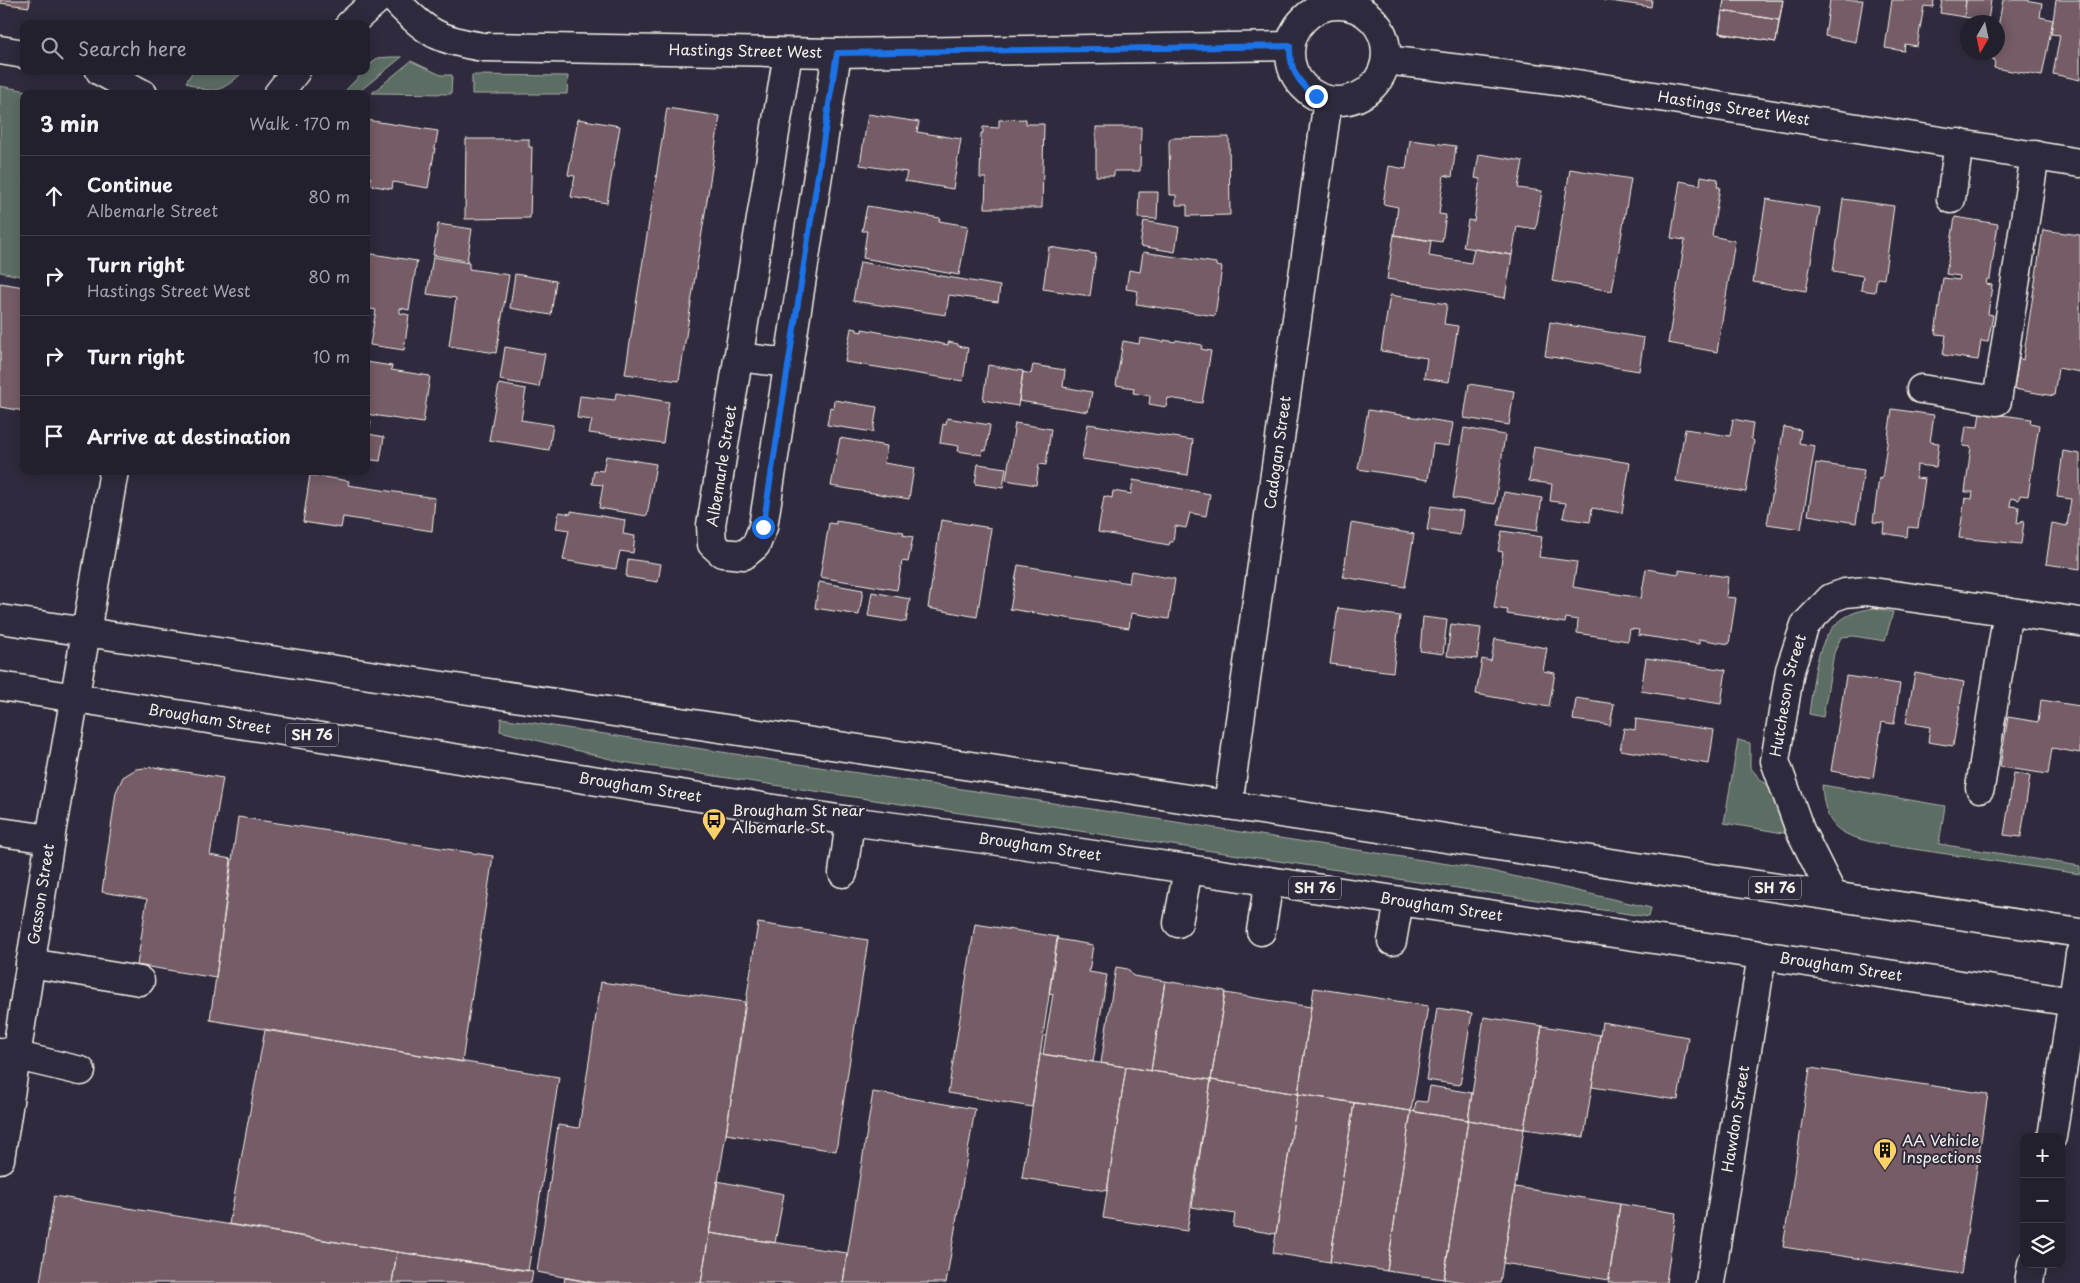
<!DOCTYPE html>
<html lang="en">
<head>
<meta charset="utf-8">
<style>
  :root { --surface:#23202e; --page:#2f2d3a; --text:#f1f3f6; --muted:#a3a3aa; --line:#403e4a }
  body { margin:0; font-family:"Playpen Sans",sans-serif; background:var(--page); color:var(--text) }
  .controls { position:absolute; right:15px; bottom:15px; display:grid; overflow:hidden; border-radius:10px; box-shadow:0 2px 12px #0003 }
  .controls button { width:45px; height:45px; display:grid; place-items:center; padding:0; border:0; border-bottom:1px solid var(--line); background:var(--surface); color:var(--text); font:25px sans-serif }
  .compass { position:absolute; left:1960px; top:15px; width:45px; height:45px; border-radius:50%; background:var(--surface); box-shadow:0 2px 12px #0003; rotate:189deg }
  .stop { position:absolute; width:15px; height:15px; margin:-11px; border:4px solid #1a73e8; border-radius:50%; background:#fff }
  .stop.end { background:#1a73e8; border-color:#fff; box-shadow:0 1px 5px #0008 }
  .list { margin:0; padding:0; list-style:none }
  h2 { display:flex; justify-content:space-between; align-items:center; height:65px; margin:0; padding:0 20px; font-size:21px }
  h2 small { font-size:16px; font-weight:400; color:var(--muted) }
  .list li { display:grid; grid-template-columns:32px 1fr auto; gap:15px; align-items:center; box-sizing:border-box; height:80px; padding:0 20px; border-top:1px solid var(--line) }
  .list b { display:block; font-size:19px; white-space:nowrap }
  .list p { margin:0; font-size:16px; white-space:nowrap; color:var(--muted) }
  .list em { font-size:16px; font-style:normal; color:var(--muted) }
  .icon { flex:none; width:28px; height:28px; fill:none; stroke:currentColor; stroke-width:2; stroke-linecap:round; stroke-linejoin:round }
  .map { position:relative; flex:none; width:2080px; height:1283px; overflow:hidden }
  .search { position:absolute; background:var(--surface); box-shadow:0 2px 12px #0003; left:20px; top:20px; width:350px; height:55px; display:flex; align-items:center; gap:12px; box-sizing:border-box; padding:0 18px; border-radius:10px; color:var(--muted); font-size:19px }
  .panel { position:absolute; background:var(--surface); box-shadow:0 2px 12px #0003; left:20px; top:90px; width:350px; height:385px; border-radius:10px }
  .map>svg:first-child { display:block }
</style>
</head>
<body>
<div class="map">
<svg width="2080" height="1283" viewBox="0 0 2080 1283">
  <rect width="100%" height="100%" fill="#2f2a3d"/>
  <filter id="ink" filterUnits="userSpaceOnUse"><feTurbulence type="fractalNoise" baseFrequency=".02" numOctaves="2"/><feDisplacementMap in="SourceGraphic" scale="10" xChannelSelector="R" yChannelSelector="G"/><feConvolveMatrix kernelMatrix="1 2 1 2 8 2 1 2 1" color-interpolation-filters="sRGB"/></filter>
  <g filter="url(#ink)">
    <path fill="#5c6d64" stroke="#a8afa6" d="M390,57h12l-46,37h-14l35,-36z
      M411,61l30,14h11l-1,19 -79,-1z
      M193,71h51c-21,20 -31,26 -58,11z
      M472,75l96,1 -1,18h-95z
      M0,86l44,8h-20v183l-24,-5z
      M1875,608l18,4 -8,29 -32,-5 -12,1 -7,16 -11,64 -14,-3c7,-47 6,-100 66,-106z
      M501,718l986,152 164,38 -2,9 -1027,-155 -122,-31z
      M1738,740l12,3v24l10,12 17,13 12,42 -65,-11z
      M1822,785l123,21 -6,38 141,22v8l-200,-30c-40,-9 -55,-14 -58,-59z"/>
    <path fill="#745c66" stroke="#f4f1e8" d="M0,0h30l-1,7 -29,-4z
      M1603,0h49l-1,7z
      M1724,0h59l-7,42 -57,-9z
      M1724,0h59l-4,20 -57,-9z
      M1830,0h33l-7,42 -31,-6z
      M1892,0h42l-1,7 -9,-1 -7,40 -12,-2 -1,7 -19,-3z
      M1942,0h24l-2,17 -24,-4z
      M1966,0h25l-3,21 -24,-4z
      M2003,0h22l17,3 -2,14 13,3 -11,56 -48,-8 1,-8 -3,-1 2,-7h4v-25z
      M2056,0h24v80l-27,-6 7,-39 -9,-1z
      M1722,11l57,9 -3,22 -57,-9z
      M667,108l53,8 -41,265 -54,-7z
      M868,114l51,8 -2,10 44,7 -8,50 -48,-8 2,-9 -47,-7z
      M578,119l42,7 -13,77 -36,-6 4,-21 -7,-1z
      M1026,119v5h18l-2,84h-57l1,-30h-6l1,-45h2v-6l16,1v-8z
      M366,120l72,11 -10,57 -35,-6 -1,7 -23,-4 2,-7 -5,-1z
      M1096,127h45l-1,44h-26v5h-18z
      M1229,137l1,78 -43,1v-11h-11v-10h-6l-1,-53 2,-4z
      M466,139h63v8h3l-2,71 -65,1z
      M1410,140l46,6 -4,31 -8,-2 -5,39 7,1 -4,27 -48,-7 4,-28 -15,-3 6,-38 17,3z
      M1479,154l44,7 -5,27 24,3 -6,38 -19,-3 -5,29 -49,-8 5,-27 6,1 6,-42 -5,-1z
      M1570,169l61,10 -19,112 -60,-10z
      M1701,176l17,3 -1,8h3l-8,49 23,5 -18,111 -49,-9 17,-103 -14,-2 9,-57 20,4z
      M1139,192h19l-1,27 -19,-1z
      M1766,199l54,9 -14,83 -53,-9z
      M1843,199l51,7 -10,73 -7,-1 -2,14 -14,-2 2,-14 -30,-5z
      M867,206l73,12 -1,3 29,5 -9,49 -96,-17 4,-27h-5z
      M1955,217l43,7 -8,55h-3l-1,5 6,1 -4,29 5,1 -5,27 -7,-1 -3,19 -35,-5 3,-20 -11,-1 8,-56 16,2 1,-4 -14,-2z
      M1144,221l35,6 -4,25 -35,-6z
      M438,224l34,5 -5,32 -34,-6z
      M2043,230l37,5v137l-22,-4 -4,28 -40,-7 5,-31 4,2z
      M1394,235l37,6 -2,15 42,7 3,-14 38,6 -7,43 -118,-19z
      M1049,247l47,7 -6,42 -47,-7z
      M1143,252l73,11v3l6,1 -7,49 -79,-12 2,-13 -12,-2 3,-19 11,2z
      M366,253l51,8 -8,49 -9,-2v5l9,2 -5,35 -34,-5 6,-35 -10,-2z
      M433,257l36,6v6l40,6 -13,78 -47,-7 7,-48 -29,-4z
      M860,262l140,24 -2,16 -49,-7 -3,20 -93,-14z
      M515,274l41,7 -5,34 -41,-7z
      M0,283l24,4v124l-24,-4z
      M1390,295l57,9 -3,20 14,2 -9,56 -25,-4 3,-20 -46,-7z
      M1550,322l94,16 -5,33 -94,-15z
      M851,328l6,1v2l5,1v-3l86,16v-3l10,2v2l10,2 -5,33 -118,-19z
      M1140,338l24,4v-2l11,2 1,-2 26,5 -1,4 10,2 -9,52 -34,-5 -2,9 -17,-3 1,-8 -17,-3 1,-5 -18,-3 7,-44 16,3z
      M505,347l40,7 -6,33 -39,-7z
      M366,362l26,4 -1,4 39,6 -7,47 -57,-9z
      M988,365l35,6 -5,35 -35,-6z
      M1033,365l32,5 -2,17 29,5 -4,20 -69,-11 4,-29 8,2z
      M499,384l27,5 -5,31 32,5 -4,25 -60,-10z
      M1469,384l45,7 -5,34 -45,-7z
      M616,393l53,9 -6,41 -74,-10 3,-13 -15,-2 3,-22 35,4z
      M834,400l43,7 -4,25 -46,-7 3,-18 3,1z
      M1892,409l42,6 -4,27 9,1 -3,24 -19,-2 -1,13 9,1 -7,49 -10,-1 -1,10 -24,-4 1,-10 -11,-1 6,-44 3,1z
      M1368,410l85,13 -4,23 -16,-2 -5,36 -70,-11z
      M1980,412l51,7 -1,4 9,2 -11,71 -8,-1 -1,5 -8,-2 -1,8 9,1 -2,17 7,-3 -3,23 -62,-6 6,-40 7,1 1,-7h-8l6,-45 -8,-1 3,-20 12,1z
      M947,418l43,7 -4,26 -3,-1 -1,5 -24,-4 1,-5 -19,-3 3,-19 3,1z
      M1733,419l20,4 -2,15 3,3 -8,51 -70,-11 9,-52 45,7z
      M366,420l5,1 -2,13 15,3 -4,24 -14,-2z
      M1015,423l36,6 -5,36 -7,-1 -3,21 -30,-5z
      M1088,424l105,16 -5,35 -106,-16z
      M1784,427l17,3 -2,13 16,3 -14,83 -34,-5z
      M1464,428l41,7 -10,69 -42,-6z
      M840,438l47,8 -3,17 30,5 -5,31 -78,-13z
      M1534,447l96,16 -8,50 -30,-5 -2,14 -27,-4 3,-15 -16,-2 2,-17 -23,-3z
      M2063,451l17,3v115l-34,-5 6,-41 15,3 4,-27 -14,-2z
      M606,456l50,8 -9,52 -48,-8 4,-23 -11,-1 2,-14 9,1z
      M1816,463l48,7 -8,53 -48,-8z
      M978,464l28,4 -3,20 -28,-4z
      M310,475l39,6 -1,4 87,13 -3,33 -89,-14 -2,11 -38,-6z
      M1133,480l77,14 -4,22 -16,-3 -4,15 -11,-2 -2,16h-3l-1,3 -71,-13 6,-36 8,2 1,-7 18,3z
      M1504,492l38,6 -5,33 -39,-6z
      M1431,506l32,5 -3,24 -33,-5z
      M571,511l54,9 -2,14 12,2 -2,17 -13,-2 -4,18 -53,-9 6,-30 -13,-2 3,-16 12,2z
      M941,520l50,8 -14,89 -49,-9z
      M836,521l68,11 -1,3 10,2 -5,25 -6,-1 -5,29 -77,-13 9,-54 7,1z
      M1351,523l63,11 -9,53 -62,-10z
      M1502,531l40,6 -3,20 38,5 -4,25 68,11 5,-29 33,5v-4l49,7 -2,20 10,1 -7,46 -30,-5v5l-61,-9 1,-5 -9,-1 -2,12 -51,-8 1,-13 -12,-2 -1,5 -58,-9 1,-4 -14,-2 9,-56 -5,-1z
      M628,559l33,5 -3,18 -32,-5z
      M1018,565l111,18 2,-12 44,8 -6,40 -38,-6 -2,15 -119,-19z
      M819,582l44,8 -4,25 -44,-7z
      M872,592l38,7 -4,23 -38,-6z
      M1338,608l62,8 -7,56 -63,-8z
      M1423,617l24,3 -4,34 -23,-3z
      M1451,624l30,4 -4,31 -30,-3z
      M1495,639l52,9 -4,23 12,2 -6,34 -73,-13 6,-35 9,2z
      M1646,658l80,12 -5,34 -80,-13z
      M1915,673l49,9 -11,64 -25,-4 2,-15 -24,-4z
      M1846,676l54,8 -6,40 -12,-2 -9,56 -42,-7z
      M1576,698l38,6 -4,21 -37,-5z
      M2041,700l39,6v47l-28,-5 -4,26 -48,-7 8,-50 30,5z
      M1636,719l78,11 -5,34 -89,-14 4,-22 11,2z
      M154,767l69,11 -13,77 21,4 -15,119 -79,-13 10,-66 -45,-7 14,-100 7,-15 13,-8z
      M2014,773l16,3 -9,61 -17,-2z
      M238,817l255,39 -31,206 -252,-42z
      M758,923l110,17 -32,211 -110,-17z
      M975,924l83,13 -26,170 -84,-14z
      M1057,939l36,6 -4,27 18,3 -14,87 -50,-8 10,-60 -4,-1z
      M1116,967l12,2 5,7 32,5 -14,90 -50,-8z
      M1165,981l60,10 -14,89 -60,-9z
      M601,982l144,20 -19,132 -25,149h-106l-58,-11 21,-147 21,3z
      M1314,988l114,18 -17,105 -113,-17z
      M1225,993l86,14 -13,87 -87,-14z
      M1437,1008l35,5 -12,72 -34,-5z
      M1484,1017l58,9 -18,103 -56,-9z
      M1602,1022l86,15 -10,63 -86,-13z
      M1542,1026l58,9 -16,102 -60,-8z
      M265,1030l294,47 -31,194 -131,-19 -168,-28z
      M1040,1054l86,13 -19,124 -85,-13z
      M1126,1067l85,13 -24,151 -84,-13z
      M1810,1068l178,26 -27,180 -178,-27z
      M1211,1080l87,14 -22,140 -43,-7 2,-13 -43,-7z
      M1430,1086l42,7 -4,27 -54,-8 2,-11 11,1z
      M873,1092l102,17 -29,174h-103z
      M1298,1094l56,9 -24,159 -57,-9z
      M1354,1103l57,8 -24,160 -57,-9z
      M1411,1111l57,9 -24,159 -57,-8z
      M1468,1120l56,9 -24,154h-30l-26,-4z
      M717,1181l67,13 -9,49 -66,-10z
      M1515,1187l105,17 -11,76 -106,-17z
      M54,1196l343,56 -5,31h-352z
      M1620,1204l56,9 -10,70h-58z
      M709,1233l138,20 -4,30h-142z
      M397,1252l136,19 -2,12h-139z
      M565,1278l30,5h-31z"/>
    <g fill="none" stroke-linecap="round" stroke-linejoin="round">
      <g stroke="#f4f1e8" stroke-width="31">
        <g id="minor">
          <path id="s1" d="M395,0c31,33 44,40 88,47l354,6 453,-7"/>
          <circle cx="1338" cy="53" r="48"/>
          <path d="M0,50l24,4"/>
          <path d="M788,53l-77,472 1,19 10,9 22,2 12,-10 7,-18 74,-474"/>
          <path id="s2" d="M1386,60l172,21 522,82"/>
          <path d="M100,71l43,23"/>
          <path d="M1951,199l8,-56"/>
          <path d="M739,357l49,6"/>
          <path d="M1921,389l76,12 38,-246"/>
          <path d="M1980,788l28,-177"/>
          <path id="s3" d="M1228,805l100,-705"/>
          <path d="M0,832l50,7"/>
          <path d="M843,873l7,-52"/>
          <path id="s4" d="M1833,896l-33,-66 -25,-69 15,-91 15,-45 26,-27 14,-5 21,-2 214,31"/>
          <path d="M1178,923l10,-54"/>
          <path d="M1261,931l8,-50"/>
          <path d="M1392,941l7,-40"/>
          <path d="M30,963l110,18"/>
          <path d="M0,1052l81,19"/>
          <path d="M2052,1137l28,-183"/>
          <path id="s5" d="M1710,1283l52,-328"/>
          <path d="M2029,1283l3,-19"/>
        </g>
      </g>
      <g stroke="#f4f1e8" stroke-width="31">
        <g id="major">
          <path d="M350,24l27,-24"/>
          <path d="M278,94l18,-23"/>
          <path id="s6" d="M0,1159l50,-320 64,-368"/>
        </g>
      </g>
      <g stroke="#f4f1e8" stroke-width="31">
        <g id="highway">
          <path d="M0,619l1637,248 443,66"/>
          <path id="s7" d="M0,686l850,135 164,22 1066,160"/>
        </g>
      </g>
      <use href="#minor" stroke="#2f2a3d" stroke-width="28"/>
      <use href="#major" stroke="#2f2a3d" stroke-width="28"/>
      <use href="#highway" stroke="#2f2a3d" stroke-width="28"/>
    </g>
  </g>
  <g fill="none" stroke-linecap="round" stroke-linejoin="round" filter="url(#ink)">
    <path stroke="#1a73e8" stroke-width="6" d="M763,527l74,-474 453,-7c-1,22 8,37 26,50"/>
  </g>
  <defs>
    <g id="bus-pin" transform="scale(1.25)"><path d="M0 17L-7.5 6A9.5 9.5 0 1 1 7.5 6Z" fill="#ffd166" stroke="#2f2a3d"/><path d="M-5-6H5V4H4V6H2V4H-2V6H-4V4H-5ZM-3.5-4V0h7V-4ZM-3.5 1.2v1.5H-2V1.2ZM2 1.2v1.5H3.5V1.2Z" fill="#111"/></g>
    <g id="building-pin" transform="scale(1.25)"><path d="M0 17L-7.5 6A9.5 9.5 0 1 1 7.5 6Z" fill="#ffd166" stroke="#2f2a3d"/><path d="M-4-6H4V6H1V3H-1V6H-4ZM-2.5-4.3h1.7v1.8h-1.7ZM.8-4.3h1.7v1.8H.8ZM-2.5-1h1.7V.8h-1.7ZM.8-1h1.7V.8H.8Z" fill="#111"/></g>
  </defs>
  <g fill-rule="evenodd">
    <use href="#bus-pin" x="714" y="820"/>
    <use href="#building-pin" x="1885" y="1150"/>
  </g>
  <g text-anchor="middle" stroke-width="4" stroke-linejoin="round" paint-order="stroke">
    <g fill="#2f2a3d" stroke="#b9b5b5" stroke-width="1">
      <rect x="286" y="723.5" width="52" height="23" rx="4"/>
      <rect x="1289" y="876.5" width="52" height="23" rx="4"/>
      <rect x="1749" y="876.5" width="52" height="23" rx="4"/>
    </g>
    <g font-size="14" font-weight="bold" fill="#f4f1e8">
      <text x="312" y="740">SH 76</text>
      <text x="1315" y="893">SH 76</text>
      <text x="1775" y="893">SH 76</text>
    </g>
    <g font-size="15" fill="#f4f1e8" stroke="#2f2a3d">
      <text dy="5" stroke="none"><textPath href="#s1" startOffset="365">Hastings Street West</textPath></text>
      <text dy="5" stroke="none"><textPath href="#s2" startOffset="351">Hastings Street West</textPath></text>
      <text dy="5" stroke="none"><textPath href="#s3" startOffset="356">Cadogan Street</textPath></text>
      <text transform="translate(722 466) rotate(-81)" y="5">Albemarle Street</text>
      <text dy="5" stroke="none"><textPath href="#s4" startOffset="214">Hutcheson Street</textPath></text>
      <text dy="5" stroke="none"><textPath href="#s7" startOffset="212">Brougham Street</textPath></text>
      <text dy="5" stroke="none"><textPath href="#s7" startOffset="648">Brougham Street</textPath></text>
      <text dy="5" stroke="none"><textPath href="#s7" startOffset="1052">Brougham Street</textPath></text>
      <text dy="5" stroke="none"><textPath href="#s6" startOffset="268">Gasson Street</textPath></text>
      <text dy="5" stroke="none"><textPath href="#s7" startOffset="1458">Brougham Street</textPath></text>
      <text dy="5" stroke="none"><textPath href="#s7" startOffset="1862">Brougham Street</textPath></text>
      <text dy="5" stroke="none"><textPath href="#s5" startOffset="166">Hawdon Street</textPath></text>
    </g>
    <g font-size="15" fill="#f4f1e8" stroke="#2f2a3d" text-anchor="start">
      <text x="732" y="816">Brougham St near<tspan x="732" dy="17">Albemarle St</tspan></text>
      <text x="1902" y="1146">AA Vehicle<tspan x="1902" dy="17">Inspections</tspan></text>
    </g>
  </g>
</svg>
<div class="controls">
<button>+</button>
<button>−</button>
<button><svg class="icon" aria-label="layers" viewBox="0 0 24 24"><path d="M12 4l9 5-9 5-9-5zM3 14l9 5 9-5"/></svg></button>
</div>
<svg class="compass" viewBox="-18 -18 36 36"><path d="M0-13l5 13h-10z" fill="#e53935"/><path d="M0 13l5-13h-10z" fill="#a3a3aa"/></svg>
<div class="stop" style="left:763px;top:527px"></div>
<div class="stop end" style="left:1316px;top:96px"></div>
<div class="search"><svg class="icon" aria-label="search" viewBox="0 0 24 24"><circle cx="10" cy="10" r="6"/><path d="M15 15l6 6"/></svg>Search here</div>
<section class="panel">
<h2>3 min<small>Walk · 170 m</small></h2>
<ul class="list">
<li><svg class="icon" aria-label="ahead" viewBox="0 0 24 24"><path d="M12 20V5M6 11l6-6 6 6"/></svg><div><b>Continue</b><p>Albemarle Street</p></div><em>80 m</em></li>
<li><svg class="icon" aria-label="right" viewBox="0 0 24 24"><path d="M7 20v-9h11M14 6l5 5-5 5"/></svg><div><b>Turn right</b><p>Hastings Street West</p></div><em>80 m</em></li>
<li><svg class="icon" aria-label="right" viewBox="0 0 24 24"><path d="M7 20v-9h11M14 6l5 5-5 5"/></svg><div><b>Turn right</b></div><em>10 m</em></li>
<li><svg class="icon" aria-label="arrive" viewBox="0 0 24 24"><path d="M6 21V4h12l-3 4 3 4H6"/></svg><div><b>Arrive at destination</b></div></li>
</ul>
</section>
</div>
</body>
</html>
